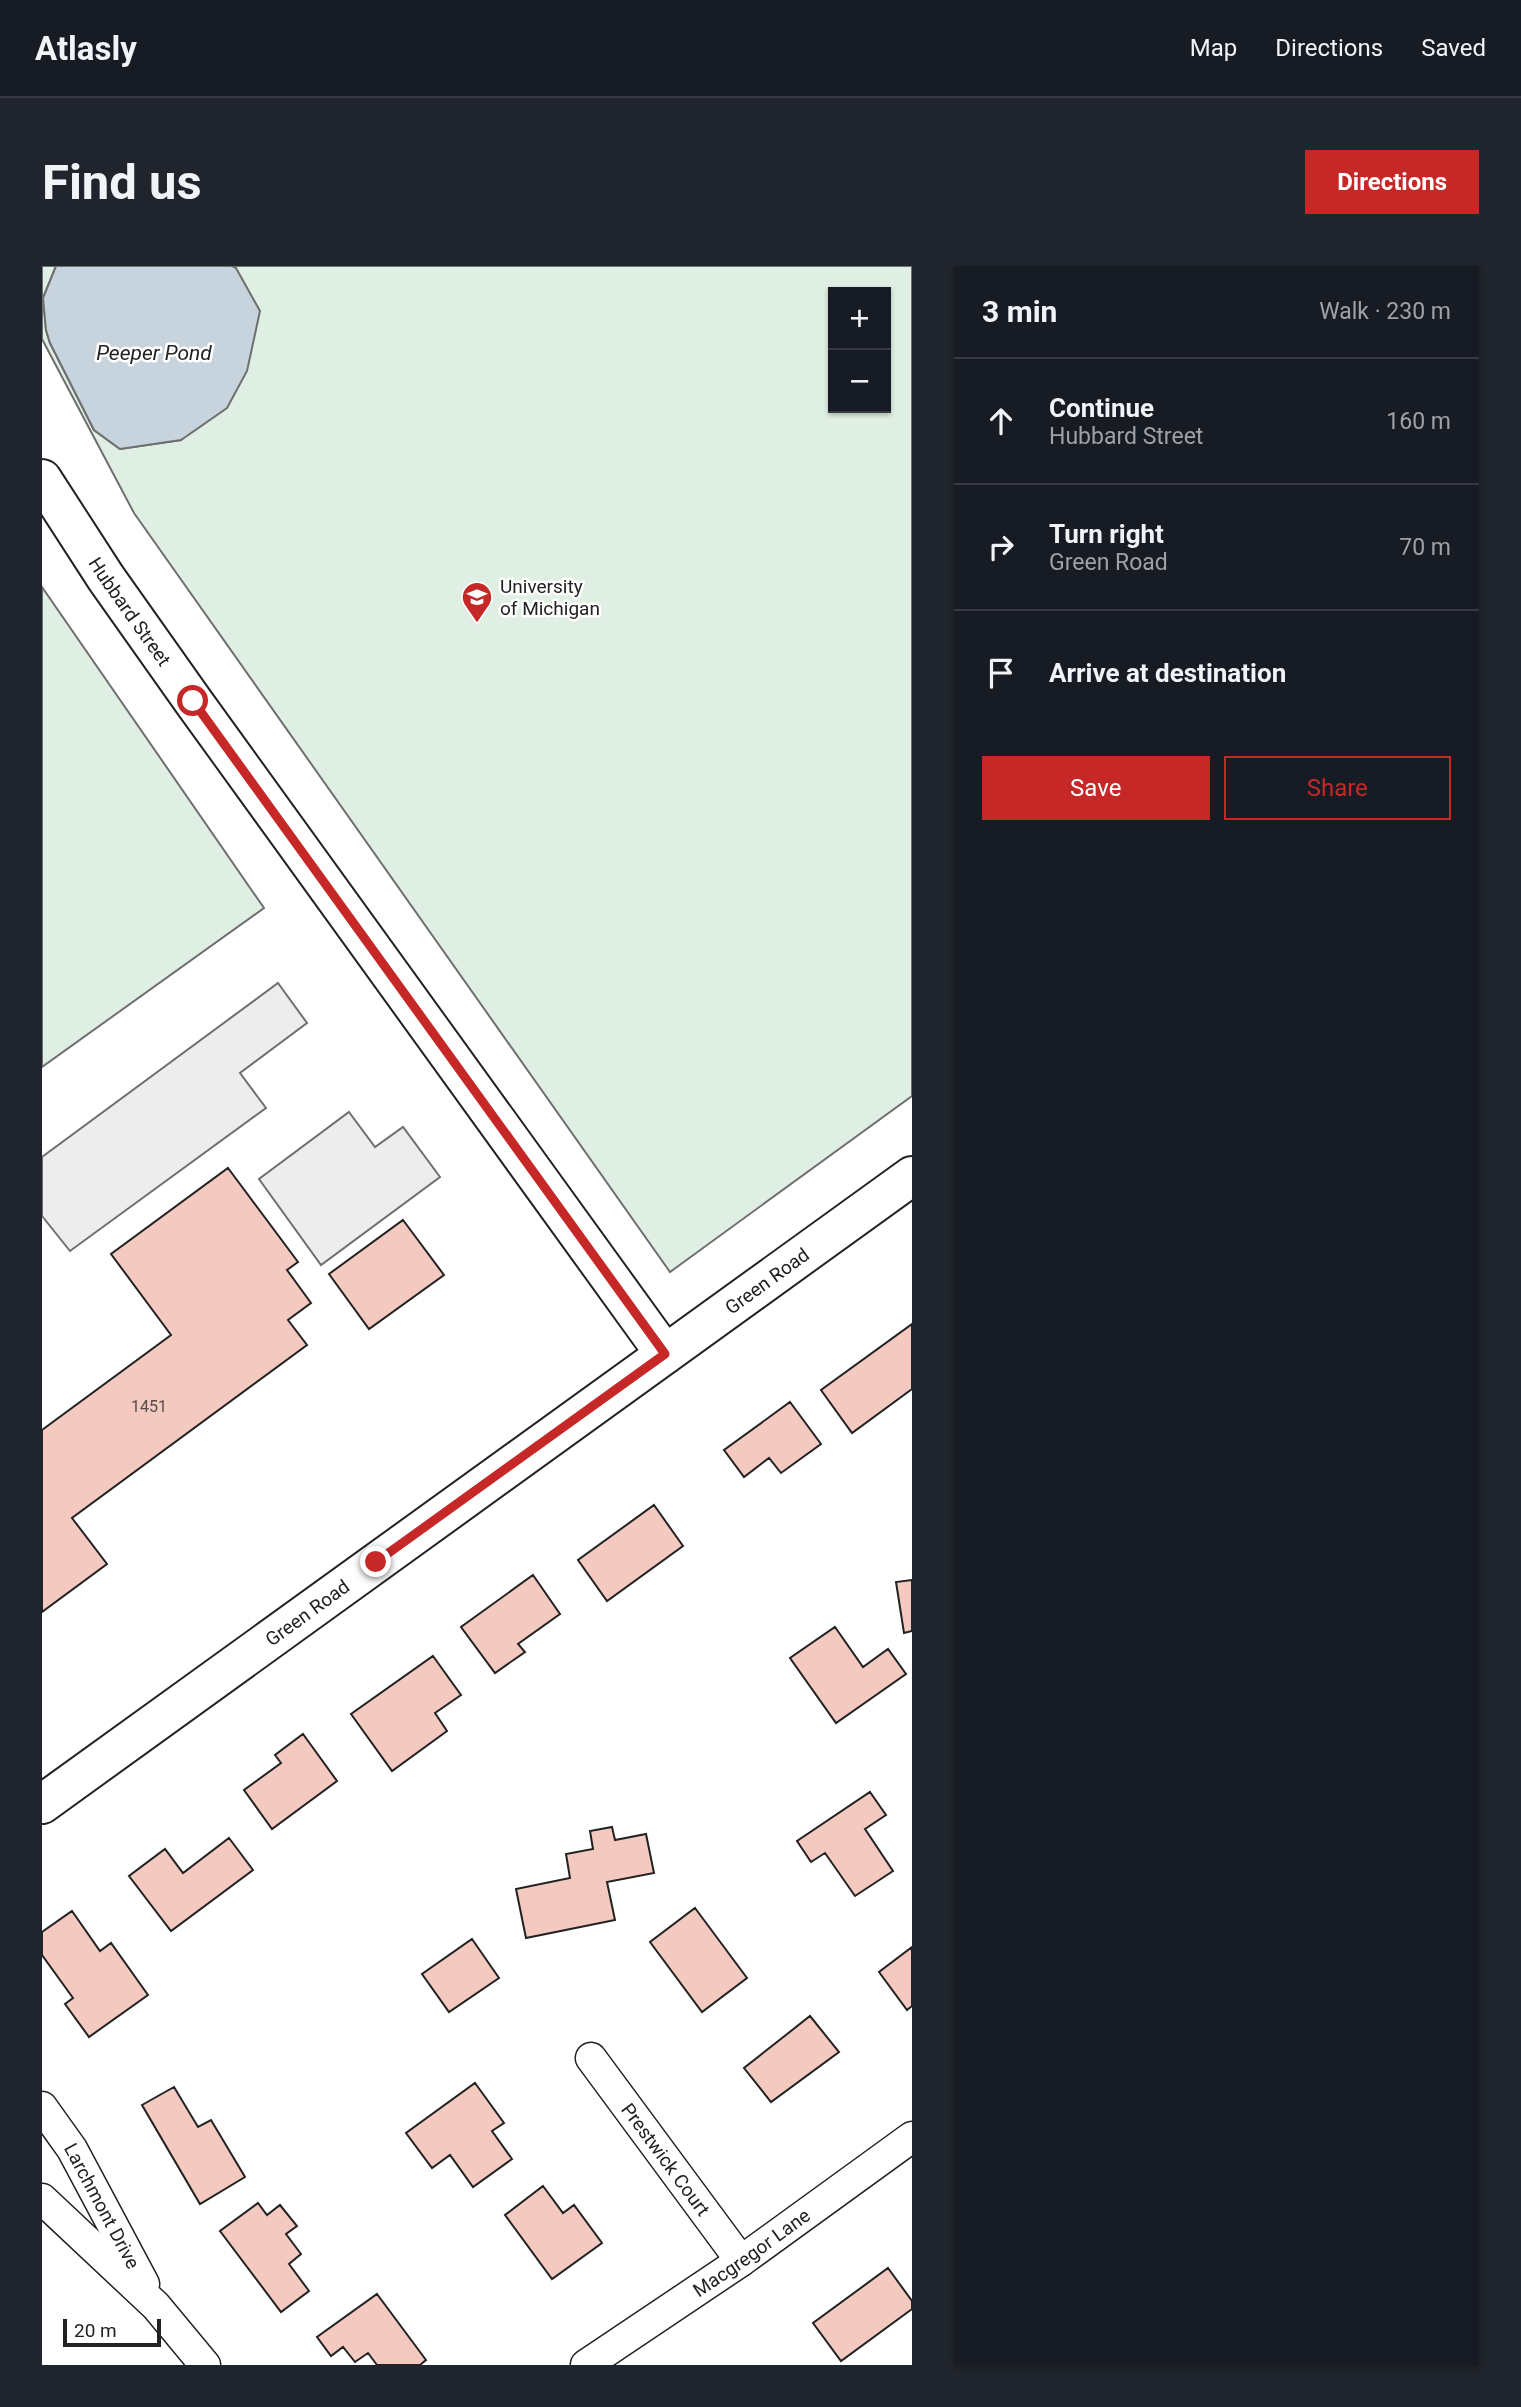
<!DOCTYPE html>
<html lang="en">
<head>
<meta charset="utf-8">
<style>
  :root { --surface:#171b24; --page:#20242c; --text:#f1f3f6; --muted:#9ea1a6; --line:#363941; --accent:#c62828 }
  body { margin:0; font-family:Roboto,sans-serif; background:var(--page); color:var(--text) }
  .controls { position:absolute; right:21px; top:21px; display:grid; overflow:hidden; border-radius:0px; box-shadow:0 2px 5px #0004 }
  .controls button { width:63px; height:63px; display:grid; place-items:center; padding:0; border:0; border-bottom:2px solid var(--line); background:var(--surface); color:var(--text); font:35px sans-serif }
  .scale { position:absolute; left:21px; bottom:18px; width:98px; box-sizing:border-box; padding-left:7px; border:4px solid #222; border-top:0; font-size:19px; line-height:24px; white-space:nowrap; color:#222; -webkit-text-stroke:5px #fff; paint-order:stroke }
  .stop { position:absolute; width:21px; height:21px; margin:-16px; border:5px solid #c62828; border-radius:50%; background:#fff }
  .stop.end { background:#c62828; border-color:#fff; box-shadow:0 2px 7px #0008 }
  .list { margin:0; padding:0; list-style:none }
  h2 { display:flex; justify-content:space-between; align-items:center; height:91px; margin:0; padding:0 28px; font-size:30px }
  h2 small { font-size:23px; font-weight:400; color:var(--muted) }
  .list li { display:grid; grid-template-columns:46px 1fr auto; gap:21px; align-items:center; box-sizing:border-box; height:126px; padding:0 28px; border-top:2px solid var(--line) }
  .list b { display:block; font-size:26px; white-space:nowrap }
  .list p { margin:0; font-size:23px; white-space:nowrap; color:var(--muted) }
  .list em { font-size:23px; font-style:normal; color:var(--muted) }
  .actions { display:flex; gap:14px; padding:21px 28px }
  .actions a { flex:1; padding:16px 0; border:2px solid var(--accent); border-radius:0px; text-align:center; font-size:24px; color:var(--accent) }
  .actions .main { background:var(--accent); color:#fff }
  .icon { flex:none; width:38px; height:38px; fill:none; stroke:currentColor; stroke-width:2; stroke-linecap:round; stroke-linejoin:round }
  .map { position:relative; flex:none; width:870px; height:2099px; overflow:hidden; border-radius:0px }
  header { display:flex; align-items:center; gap:42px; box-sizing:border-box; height:98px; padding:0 35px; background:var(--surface); border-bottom:2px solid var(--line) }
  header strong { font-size:33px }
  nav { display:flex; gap:38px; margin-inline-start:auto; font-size:24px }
  .intro { display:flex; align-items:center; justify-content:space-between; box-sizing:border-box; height:168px; padding:0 42px }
  h1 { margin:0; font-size:49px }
  .button { padding:18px 32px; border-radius:0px; background:var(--accent); color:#fff; font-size:24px; font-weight:700 }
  main { display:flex; gap:42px; padding:0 42px }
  aside { flex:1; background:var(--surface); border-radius:0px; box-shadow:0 2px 5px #0004 }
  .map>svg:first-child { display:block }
</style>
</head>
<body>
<header>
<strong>Atlasly</strong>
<nav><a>Map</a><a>Directions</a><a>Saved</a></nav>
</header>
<div class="intro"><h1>Find us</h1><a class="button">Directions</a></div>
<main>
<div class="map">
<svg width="870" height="2099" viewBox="0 0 870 2099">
  <rect width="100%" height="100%" fill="#fff"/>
  <path fill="#e0efe3" stroke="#6f6f6f" stroke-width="2" fill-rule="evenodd" d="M0,0h14l-13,32 3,32 4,13 44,87 26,19 61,-9 63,-157 -12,-17h680v830l-242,176 -536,-759 -92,-174zM791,26h53v116h-53z
    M0,321l222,321 -222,159z"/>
  <path fill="#ededed" stroke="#6f6f6f" stroke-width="2" d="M236,717l29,40 -67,50 26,35 -196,143 -28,-35v-59z
    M307,846l26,35 28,-20 37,50 -119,88 -62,-86z"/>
  <path fill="#c7d3dd" stroke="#6f6f6f" stroke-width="2" d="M14,0h176l4,2 24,43 -13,60 -20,37 -46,32 -61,9 -26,-19 -44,-87 -4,-13 -3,-32z"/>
  <path fill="#f3c9c0" stroke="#222" stroke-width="2" d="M186,902l70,94 -11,8 24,33 -23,17 19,25 -235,173 35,46 -65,48v-182l129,-95 -60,-81z
    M361,954l41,55 -75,54 -40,-55z
    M870,1058v65l-60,44 -31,-43z
    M748,1136l31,42 -40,29 -12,-15 -25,19 -20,-27z
    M612,1239l29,41 -76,55 -29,-41z
    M491,1309l27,39 -42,30 7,8 -30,21 -34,-46z
    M870,1314v51l-8,2 -8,-51z
    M793,1361l28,40 25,-18 18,25 -70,49 -46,-65z
    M391,1390l28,39 -26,18 12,18 -55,40 -41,-57z
    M261,1468l34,47 -65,48 -28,-39 37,-27 -6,-8z
    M828,1526l16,23 -21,14 28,42 -38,25 -30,-43 -14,9 -14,-21z
    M570,1561l3,13 31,-6 8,39 -47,9 8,38 -89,18 -10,-49 54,-11 -4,-24 27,-5 -3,-18z
    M187,1572l24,32 -82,61 -42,-55 36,-27 18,24z
    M653,1642l52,70 -45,34 -52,-70z
    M30,1645l28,40 11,-8 37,52 -59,42 -24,-33 8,-6 -31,-43v-23z
    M430,1673l27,39 -50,34 -27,-38z
    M870,1681v59l-5,4 -28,-38z
    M768,1750l29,36 -68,50 -27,-34z
    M433,1817l29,40 -12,8 20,28 -39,28 -23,-32 -18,13 -26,-35z
    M132,1821l24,40 13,-7 34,57 -45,27 -58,-99z
    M501,1920l20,27 11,-8 28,38 -50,36 -47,-64z
    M216,1937l9,12 13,-10 17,21 -11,8 15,20 -12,10 20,27 -28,21 -61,-81z
    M846,2002l24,33v8l-71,52 -28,-38z
    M335,2028l49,66 -6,5h-43l-9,-12 -13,9 -12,-15 -12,9 -14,-19z"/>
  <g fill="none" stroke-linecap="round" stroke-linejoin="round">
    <g stroke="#222" stroke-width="33">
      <g id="street">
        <path id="s1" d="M549,1792l150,203"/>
        <path id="s2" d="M0,1841l30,42 72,135"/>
        <path d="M0,1933l114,107 49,59"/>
        <path id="s3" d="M544,2099l155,-104 171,-124"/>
      </g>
    </g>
    <g stroke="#222" stroke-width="42">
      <g id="secondary">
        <path id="s4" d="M0,213l64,99 87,123 472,653"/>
        <path id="s5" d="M0,1538l870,-628"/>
      </g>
    </g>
    <use href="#street" stroke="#fff" stroke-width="30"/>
    <use href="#secondary" stroke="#fff" stroke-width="38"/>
  </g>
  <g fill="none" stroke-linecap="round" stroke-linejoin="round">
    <path stroke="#c62828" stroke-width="9" d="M151,435l472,653 -289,208"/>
  </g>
  <defs>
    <g id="university-pin" transform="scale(1.575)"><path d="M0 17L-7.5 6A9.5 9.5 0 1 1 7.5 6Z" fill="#c62828" stroke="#fff"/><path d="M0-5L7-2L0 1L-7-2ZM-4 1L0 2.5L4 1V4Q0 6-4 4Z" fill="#fff"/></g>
  </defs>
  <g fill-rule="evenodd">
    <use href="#university-pin" x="435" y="331"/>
  </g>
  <g text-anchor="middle" stroke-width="5" stroke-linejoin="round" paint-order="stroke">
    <g font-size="16" fill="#564c4a">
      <text x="107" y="1146">1451</text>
    </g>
    <g font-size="19" fill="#222" stroke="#fff" text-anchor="start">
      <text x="458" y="327">University<tspan x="458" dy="22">of Michigan</tspan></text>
    </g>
    <g font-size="19" fill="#222" stroke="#fff">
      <text dy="7" stroke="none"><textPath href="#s4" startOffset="159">Hubbard Street</textPath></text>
      <text dy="7" stroke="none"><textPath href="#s5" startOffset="894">Green Road</textPath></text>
      <text dy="7" stroke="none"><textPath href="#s5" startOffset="327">Green Road</textPath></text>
      <text dy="7" stroke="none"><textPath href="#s1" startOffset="126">Prestwick Court</textPath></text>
      <text dy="7" stroke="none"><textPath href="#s2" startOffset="116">Larchmont Drive</textPath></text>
      <text dy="7" stroke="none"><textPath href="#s3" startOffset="200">Macgregor Lane</textPath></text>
    </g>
    <g font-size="21" font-style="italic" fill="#222" stroke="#fff">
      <text x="112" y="94">Peeper Pond</text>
    </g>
  </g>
</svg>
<div class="controls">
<button>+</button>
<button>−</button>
</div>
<div class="scale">20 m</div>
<div class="stop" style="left:151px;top:435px"></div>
<div class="stop end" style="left:334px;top:1296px"></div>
</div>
<aside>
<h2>3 min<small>Walk · 230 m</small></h2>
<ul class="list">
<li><svg class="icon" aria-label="ahead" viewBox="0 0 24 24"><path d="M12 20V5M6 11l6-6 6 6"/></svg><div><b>Continue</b><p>Hubbard Street</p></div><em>160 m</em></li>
<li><svg class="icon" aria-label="right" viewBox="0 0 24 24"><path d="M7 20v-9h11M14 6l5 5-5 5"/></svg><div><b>Turn right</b><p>Green Road</p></div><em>70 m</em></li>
<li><svg class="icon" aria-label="arrive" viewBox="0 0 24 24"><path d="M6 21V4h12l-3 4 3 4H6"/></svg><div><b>Arrive at destination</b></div></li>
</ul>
<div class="actions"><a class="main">Save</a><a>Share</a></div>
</aside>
</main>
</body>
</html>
